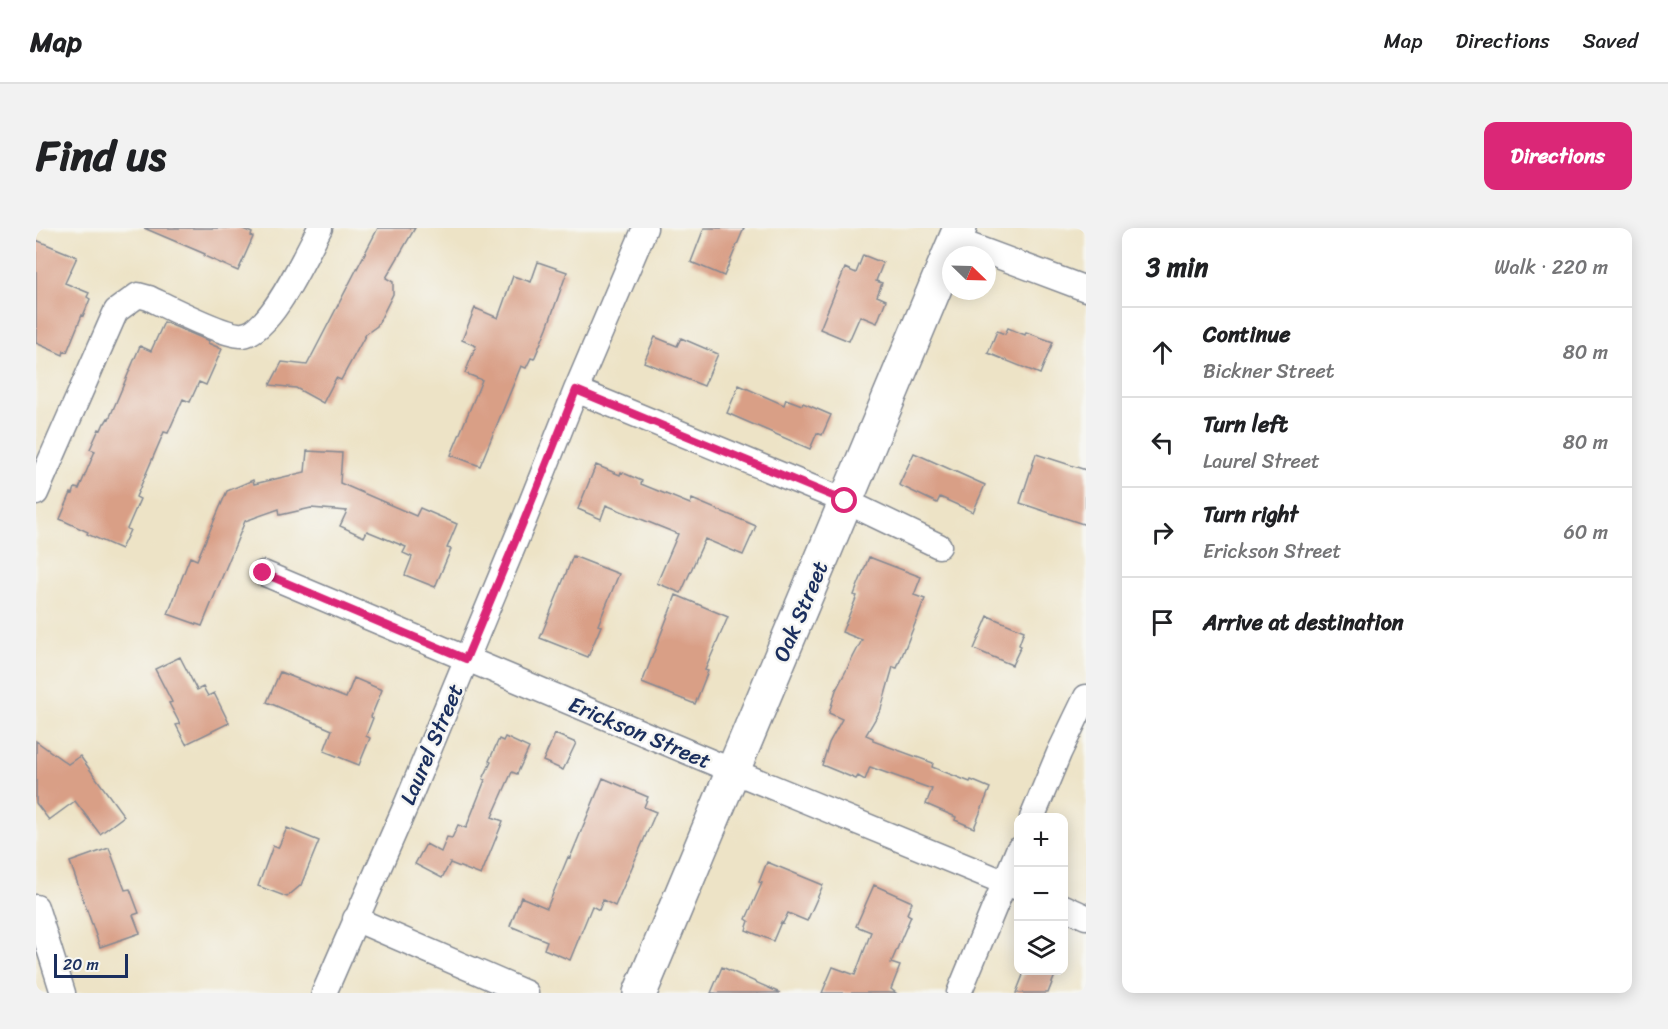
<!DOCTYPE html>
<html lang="en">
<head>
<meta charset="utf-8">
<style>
  :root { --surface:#fff; --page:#f2f2f2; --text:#202124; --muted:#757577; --line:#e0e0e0; --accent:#db2777 }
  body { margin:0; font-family:Sriracha,sans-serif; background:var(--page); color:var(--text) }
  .controls { position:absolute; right:18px; bottom:18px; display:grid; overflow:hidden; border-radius:12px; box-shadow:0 3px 15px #0003 }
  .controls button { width:54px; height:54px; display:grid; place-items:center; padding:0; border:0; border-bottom:2px solid var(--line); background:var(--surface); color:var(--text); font:30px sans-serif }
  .compass { position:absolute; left:906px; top:18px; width:54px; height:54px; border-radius:50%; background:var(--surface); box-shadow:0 3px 15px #0003; rotate:113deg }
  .scale { position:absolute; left:18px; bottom:15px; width:74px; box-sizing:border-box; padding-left:6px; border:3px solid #1b2f5e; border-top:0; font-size:16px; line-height:21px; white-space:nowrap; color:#1b2f5e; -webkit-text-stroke:4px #f6f6f2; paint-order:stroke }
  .stop { position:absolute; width:18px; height:18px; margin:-14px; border:4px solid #db2777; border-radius:50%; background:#fff }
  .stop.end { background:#db2777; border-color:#fff; box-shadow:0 2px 6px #0008 }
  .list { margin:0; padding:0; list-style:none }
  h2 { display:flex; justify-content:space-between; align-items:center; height:78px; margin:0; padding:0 24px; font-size:26px }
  h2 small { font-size:20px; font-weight:400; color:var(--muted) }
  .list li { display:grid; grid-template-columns:39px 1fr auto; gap:18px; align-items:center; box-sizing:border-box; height:90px; padding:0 24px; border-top:2px solid var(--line) }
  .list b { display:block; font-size:22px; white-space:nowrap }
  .list p { margin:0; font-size:20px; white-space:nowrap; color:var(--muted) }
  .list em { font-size:20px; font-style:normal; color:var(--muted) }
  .icon { flex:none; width:33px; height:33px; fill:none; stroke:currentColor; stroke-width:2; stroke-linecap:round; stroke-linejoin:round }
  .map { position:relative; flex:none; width:1050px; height:765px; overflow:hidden; border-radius:12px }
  header { display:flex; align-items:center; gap:36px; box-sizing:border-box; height:84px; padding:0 30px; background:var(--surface); border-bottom:2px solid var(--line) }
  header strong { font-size:28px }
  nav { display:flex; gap:33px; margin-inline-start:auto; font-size:21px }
  .intro { display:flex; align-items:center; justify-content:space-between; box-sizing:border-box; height:144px; padding:0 36px }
  h1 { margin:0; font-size:42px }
  .button { padding:15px 27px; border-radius:12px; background:var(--accent); color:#fff; font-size:21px; font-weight:700 }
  main { display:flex; gap:36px; padding:0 36px }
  aside { flex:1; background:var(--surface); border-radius:12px; box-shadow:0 3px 15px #0003 }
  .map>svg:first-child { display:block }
</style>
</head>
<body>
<header>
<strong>Map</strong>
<nav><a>Map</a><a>Directions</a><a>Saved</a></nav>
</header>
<div class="intro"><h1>Find us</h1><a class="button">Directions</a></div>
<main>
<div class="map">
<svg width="1050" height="765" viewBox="0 0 1050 765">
  <rect width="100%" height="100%" fill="#f6f6f2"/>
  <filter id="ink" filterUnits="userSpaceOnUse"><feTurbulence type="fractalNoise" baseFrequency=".0167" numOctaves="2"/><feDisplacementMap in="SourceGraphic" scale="12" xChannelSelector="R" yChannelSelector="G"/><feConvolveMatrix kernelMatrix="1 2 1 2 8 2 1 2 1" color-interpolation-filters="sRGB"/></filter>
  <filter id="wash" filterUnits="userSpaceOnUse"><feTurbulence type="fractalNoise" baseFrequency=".008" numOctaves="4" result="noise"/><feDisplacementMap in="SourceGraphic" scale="24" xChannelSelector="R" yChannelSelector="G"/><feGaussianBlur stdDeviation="1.35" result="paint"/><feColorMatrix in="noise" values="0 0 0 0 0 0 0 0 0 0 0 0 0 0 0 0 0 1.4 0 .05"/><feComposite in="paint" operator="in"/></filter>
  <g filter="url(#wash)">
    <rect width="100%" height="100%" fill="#ede3c6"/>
    <g id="blocks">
      <path fill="#d99f86" d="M108,0h97l11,5 -1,3 2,1 -15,34 -34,-15 1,-2z
        M342,0h37l-29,50 7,4v12l-16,32 -11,8 -25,46 -5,-2 -13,25 -27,-15 -26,-3 12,-23 25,3z
        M668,0h40l-20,48 -33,-14z
        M0,12l41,17 -12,26 24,10 -2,4 3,2 -7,17 -1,-1 -15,37 -3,-1 -1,4 -27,-12z
        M827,27l20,8 -7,18 6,2 -5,13 9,4 -9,23 -17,-7 -11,25 -29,-12 25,-61 11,5z
        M502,34l29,10 -20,56 -13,31 -3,-1 -5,10 -5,-2 -41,100 -29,-11 31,-75 -17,-7 11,-27 -14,-6 13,-32 23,10 15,-42 18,6z
        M128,94l45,19 -1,2 14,6 -16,36 -7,-3 -9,20 -7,-3 -15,34 -4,-1 -28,65 4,2 -13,30 3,1 -9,19 -34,-15 1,-2 -28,-13 11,-26 2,1 2,-6 4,1 16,-38 -5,-2 9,-20 2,1 3,-7h1l3,-5 1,1 31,-73 11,5z
        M972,100l17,7 1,-3 27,10 -13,32 -52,-21 9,-22 8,3z
        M619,109l22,9 4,-8 37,16 -14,32 -60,-24z
        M703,157l45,20 2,-6 16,6 1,-2 28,12 -9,20 -5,-2 -7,16 -83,-36z
        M271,223l35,2 -2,30 76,33 4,-8 37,16 -10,24 4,1 -16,38 -30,-12 7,-18 -9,-4 3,-6 -39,-16 -3,6 -24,-11 7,-15 -36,-3 -31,7 -1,-6 -34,12 -43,105 -34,-12 22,-57 7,3 30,-69 26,-11 1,4 51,-12z
        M878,225l71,32 -12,27 -33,-15 -3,6 -38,-18z
        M1000,226l50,16v55l-66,-22z
        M560,237l24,10 1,-3 21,9 -1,3 49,20 2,-5 64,27 -13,29 -38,-16 -24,54 -24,-10 21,-49 -72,-29 -5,14 -23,-10z
        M537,328l46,18 -21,51 3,1 -13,31 -48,-19z
        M833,329l52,20 -7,18 11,4 -28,69 -4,-1 -12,42 -15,26 7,3v3l60,22 -1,4 38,15 1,-2 19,8 -16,40 -19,-8 1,-3 -30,-13 6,-15 -62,-22 -5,13 -7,-4 -2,3 -34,-14 7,-22 13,-24 -13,-6 7,-23 26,-50 -20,-8 15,-36 -3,-1z
        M640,367l52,22 -23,53 3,1 -13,33 -53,-21z
        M952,388l36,15 -5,14 2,1 -9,19 -38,-16z
        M144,429l17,33 6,-3 5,9 6,-3 15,30 -43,21 -10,-19 4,-1 -11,-21 3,-1 -17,-33z
        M244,444l66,26 8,-20 28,12 -11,27 2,1 -7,18 4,2 -11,27 -35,-14 8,-21 -65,-28z
        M519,506l21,9 -13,27 -20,-9z
        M469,509l24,11 -12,26 -5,-2 -20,45 11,4 -22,54 -31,-12 -8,15 -27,-14 11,-20 15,8 6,-15 5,1 6,-13 8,3 19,-48 -2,-1 8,-17 -2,-1 10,-22 4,2z
        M0,513l32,23 12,-8 44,60 -24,18 -25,-33 -26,19 -13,-17z
        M567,550l45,19 -4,10 12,5 -41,94 -12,-6 -4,10 -7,-4 -22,54 -26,-11 3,-8 -37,-15 11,-29 26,11 21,-51 2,1z
        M251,600l32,13 -18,44 -14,12 -29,-11 15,-40 5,2z
        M73,620l16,42 5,-1 9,24 -6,2 7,18 -40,14 -30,-85z
        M731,634l56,23 -16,36 -19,-8 -5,10 -2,-1 -8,19 -27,-11 3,-9 -3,-2 16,-36 -3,-1z
        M838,657l38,17 -5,12 4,2 -20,47 9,3 -9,23 5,4h-74l11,-26 22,8 16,-43 -15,-6z
        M686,739l58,26h-69z
        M989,742h32l-9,23h-32z"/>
    </g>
  </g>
  <g filter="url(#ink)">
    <use href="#blocks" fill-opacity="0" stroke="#848992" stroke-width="1.5"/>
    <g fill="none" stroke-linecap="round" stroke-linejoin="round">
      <g stroke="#848992" stroke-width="27">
        <path id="street" d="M919,12l131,49
          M540,162l269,111 94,45
          M0,265l80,-182 22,-16 11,3c19,9 77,39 94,37 29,-4 63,-82 77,-107
          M227,345l470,198 285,117
          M996,590l27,-65 27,-56
          M0,679l27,86
          M1028,679l22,10
          M319,691l171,74
          M288,765l83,-190 118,-285 51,-128 69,-162
          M923,765l59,-143"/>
      </g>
      <g stroke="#848992" stroke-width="36">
        <path id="secondary" d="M604,765l320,-765"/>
      </g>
      <use href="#street" stroke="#fff" stroke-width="24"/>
      <use href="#secondary" stroke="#fff" stroke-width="33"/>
    </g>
  </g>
  <g fill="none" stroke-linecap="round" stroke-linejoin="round" filter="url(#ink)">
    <path stroke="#db2777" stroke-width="8" d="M227,345l203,86 59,-141 51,-128 269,111"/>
  </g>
  <g text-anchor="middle" stroke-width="5" stroke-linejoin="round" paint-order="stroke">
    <g font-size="22" fill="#1b2f5e" stroke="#f6f6f2">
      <text transform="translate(764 383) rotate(-67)" y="8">Oak Street</text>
      <text transform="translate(604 504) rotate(23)" y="8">Erickson Street</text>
      <text transform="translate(395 516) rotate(-67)" y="8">Laurel Street</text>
    </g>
  </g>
</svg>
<div class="controls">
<button>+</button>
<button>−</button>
<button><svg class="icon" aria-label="layers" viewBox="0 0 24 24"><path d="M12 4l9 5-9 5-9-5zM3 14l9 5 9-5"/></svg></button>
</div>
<svg class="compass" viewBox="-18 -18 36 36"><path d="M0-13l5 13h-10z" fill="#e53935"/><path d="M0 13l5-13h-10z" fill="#757577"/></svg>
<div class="scale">20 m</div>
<div class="stop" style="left:809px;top:273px"></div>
<div class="stop end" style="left:227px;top:345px"></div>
</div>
<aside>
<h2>3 min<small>Walk · 220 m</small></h2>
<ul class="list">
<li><svg class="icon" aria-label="ahead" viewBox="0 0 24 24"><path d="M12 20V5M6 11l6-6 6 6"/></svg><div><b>Continue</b><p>Bickner Street</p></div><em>80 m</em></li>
<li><svg class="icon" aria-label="left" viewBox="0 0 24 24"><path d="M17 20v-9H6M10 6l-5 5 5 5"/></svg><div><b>Turn left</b><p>Laurel Street</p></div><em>80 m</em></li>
<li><svg class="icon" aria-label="right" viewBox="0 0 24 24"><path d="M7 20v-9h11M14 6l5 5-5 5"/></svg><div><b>Turn right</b><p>Erickson Street</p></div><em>60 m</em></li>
<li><svg class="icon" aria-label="arrive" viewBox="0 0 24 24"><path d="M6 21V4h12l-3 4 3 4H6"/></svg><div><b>Arrive at destination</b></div></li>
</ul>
</aside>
</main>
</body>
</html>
